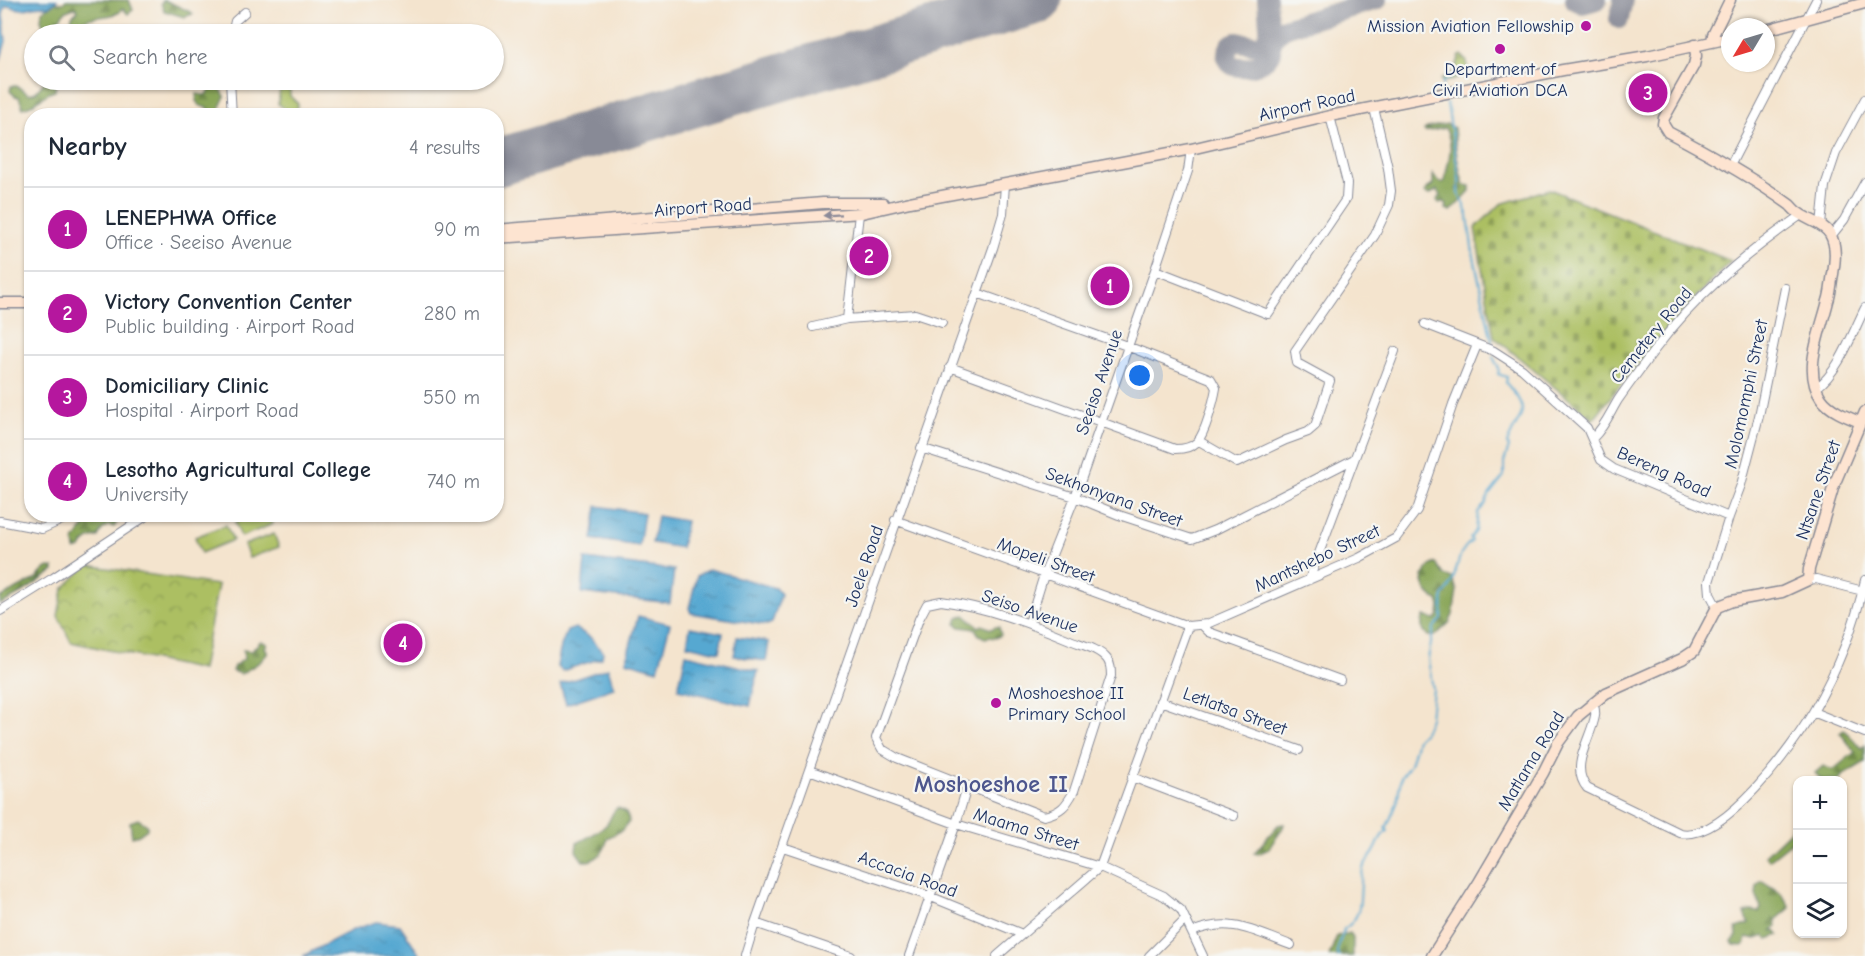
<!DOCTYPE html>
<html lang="en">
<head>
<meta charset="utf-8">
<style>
  :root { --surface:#fff; --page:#f6f6f7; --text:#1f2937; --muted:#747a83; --line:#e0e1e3; --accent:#b5179e }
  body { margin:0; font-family:"Comic Neue",sans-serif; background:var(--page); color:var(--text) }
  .controls { position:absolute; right:18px; bottom:18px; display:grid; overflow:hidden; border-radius:12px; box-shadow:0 2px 4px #0004 }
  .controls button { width:54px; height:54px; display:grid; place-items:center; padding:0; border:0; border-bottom:2px solid var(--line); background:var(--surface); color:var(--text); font:30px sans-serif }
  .compass { position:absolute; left:1721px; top:18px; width:54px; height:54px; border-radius:50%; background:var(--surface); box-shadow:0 2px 4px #0004; rotate:232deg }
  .you { position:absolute; left:1140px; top:376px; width:21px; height:21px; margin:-15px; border:4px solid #fff; border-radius:50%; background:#1a73e8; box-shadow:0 0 0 9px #1a73e833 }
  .badge { display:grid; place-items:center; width:39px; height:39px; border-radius:50%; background:var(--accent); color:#fff; font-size:20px; font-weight:700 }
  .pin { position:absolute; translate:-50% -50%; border:3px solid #fff; box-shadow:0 2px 6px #0006 }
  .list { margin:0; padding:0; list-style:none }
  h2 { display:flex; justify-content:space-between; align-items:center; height:78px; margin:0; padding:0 24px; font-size:26px }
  h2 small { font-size:20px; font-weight:400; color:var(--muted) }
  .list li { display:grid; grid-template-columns:39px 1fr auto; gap:18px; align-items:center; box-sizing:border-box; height:84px; padding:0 24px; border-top:2px solid var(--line) }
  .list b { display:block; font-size:22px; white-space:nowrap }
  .list p { margin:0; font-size:20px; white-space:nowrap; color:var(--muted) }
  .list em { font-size:20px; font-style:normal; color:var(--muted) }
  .icon { flex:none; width:33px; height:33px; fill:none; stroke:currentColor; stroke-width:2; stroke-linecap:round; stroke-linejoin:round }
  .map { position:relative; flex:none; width:1865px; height:956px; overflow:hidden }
  .search { position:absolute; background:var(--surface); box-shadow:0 2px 4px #0004; left:24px; top:24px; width:480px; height:66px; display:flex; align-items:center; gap:15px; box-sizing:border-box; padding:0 21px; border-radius:33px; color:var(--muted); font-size:22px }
  .panel { position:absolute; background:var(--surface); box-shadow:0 2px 4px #0004; left:24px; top:108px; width:480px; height:414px; border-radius:24px }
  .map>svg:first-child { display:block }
</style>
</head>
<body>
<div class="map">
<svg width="1865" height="956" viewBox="0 0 1865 956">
  <defs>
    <pattern id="forest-firs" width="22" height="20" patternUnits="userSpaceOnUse" patternTransform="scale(1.5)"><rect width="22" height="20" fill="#89a658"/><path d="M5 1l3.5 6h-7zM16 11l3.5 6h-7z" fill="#6f884c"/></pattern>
    <pattern id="wetland-marsh" width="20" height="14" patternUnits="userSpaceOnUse" patternTransform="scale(1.5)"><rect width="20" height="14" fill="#acbf62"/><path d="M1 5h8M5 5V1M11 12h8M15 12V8" fill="none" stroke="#8b9c54"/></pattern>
    <pattern id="cemetery-stones" width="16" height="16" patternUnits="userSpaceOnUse" patternTransform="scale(1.5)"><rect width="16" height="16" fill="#acbf62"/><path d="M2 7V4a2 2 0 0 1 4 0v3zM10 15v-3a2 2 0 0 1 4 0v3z" fill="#8b9c54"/></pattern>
    <pattern id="park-crowns" width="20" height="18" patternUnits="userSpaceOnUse" patternTransform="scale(1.5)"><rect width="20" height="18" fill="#acbf62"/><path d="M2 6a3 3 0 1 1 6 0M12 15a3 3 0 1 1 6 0" fill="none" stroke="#8b9c54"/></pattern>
    <pattern id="water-ripples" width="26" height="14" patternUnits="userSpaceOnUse" patternTransform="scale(1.5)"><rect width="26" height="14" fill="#56a8d1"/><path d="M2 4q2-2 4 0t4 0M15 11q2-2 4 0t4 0" fill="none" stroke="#4689ad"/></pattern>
  </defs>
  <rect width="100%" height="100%" fill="#f6f6f2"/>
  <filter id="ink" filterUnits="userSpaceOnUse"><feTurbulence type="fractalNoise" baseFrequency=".0167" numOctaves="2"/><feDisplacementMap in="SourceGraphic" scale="12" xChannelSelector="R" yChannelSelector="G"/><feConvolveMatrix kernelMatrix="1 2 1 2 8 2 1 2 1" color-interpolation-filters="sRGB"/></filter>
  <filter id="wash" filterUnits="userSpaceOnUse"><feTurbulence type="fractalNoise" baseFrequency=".008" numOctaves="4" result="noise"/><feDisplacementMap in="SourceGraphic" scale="24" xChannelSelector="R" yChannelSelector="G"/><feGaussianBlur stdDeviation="1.35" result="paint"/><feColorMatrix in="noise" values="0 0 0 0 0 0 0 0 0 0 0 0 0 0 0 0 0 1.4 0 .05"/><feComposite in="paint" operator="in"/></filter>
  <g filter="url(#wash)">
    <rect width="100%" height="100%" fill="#f4e4ce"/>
    <path fill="#acbf62" stroke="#647760" stroke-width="1.5" d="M280,89l10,1v6l8,8 -3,11h-11l1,-6 -7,-5z
      M269,514l4,10 -32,13 -6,-15 18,-7z
      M226,525l7,15 -32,13 -6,-16z
      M274,534l5,13 -30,11 -5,-13z"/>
    <path fill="url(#forest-firs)" stroke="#526a5b" stroke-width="1.5" d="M66,0h63l4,10 -5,4 -5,-5h-2l-1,3c-15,8 -28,1 -43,13l-6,-3 1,-6 6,-5 -2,-3c-16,3 -13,8 -22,19l-10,-1 -3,-6 1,-9 13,-8h8z
      M164,0c5,2 26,11 29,14l-9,3 -20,-6 -3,-8z
      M46,80l7,1 3,4 -1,6 -6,2 -18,12 -8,3 -4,-11 -4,-1 -5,-5 1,-5h6l12,8 7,-2z
      M214,86h5l6,10 -5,11 2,8h-11l-2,-6 -10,-4 -3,-4 1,-7 8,1z
      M1447,124l7,4c1,19 4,39 10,57l6,1v5l-19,20 -5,-2 1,-5 -4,-2 -4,1 -2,-3 4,-4 -2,-4 -2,-2 -8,5 -4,-2 1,-4 7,-4v-11l5,7 4,2 3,-2c2,-22 11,-32 0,-53l-20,4 -1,-2 3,-2z
      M113,518l4,4 -3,5 -5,-2 -7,5 -4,7c-8,0 -13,3 -17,11l-6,2 -1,-9 10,-14 11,-8 6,2z
      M1436,563l8,12 8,3 5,12 -4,25 -4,8 -14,13h-7c-7,-8 -8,-10 -4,-20l11,4 4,-5 1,-9 -2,-6c-12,-4 -14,-13 -16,-24l8,-10z
      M49,567l5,1v3c-18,11 -34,26 -54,33v-6l34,-18c6,-4 9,-11 15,-13z
      M965,615l14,12 3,-2 9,4 4,-2h4l2,8 -5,3 -7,-1 -4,1 -6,-3 -4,-6 -15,-2 -4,-3 2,-6z
      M261,641l6,3 -2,3 3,6 -8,9 -19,12 -9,-3 2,-5 10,-7 -1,-9 8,1z
      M1844,730l18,18 3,-3v17l-23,14 -3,4h-17l-7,-7 8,-7 10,4 22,-18 -15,-19z
      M617,808c8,1 11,6 12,14l-8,9 -14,7c-1,13 -10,24 -24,23l-7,-10 1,-8c9,-5 23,-11 30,-19 4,-5 4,-11 10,-16z
      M138,819l9,6v4l-8,6 -7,2 -2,-15z
      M1797,819v19l-28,22 -4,-5 23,-22z
      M1284,824c-2,9 -11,16 -15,25l-11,5 -4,-1 24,-28z
      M1762,881l19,12 8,12 1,3 -14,12 1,6 -5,6 4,-1 3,4 -11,4 -4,-3 -8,3 -9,-2 -2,7 -3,2 -8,-1 -2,-3 5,-6 -1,-8 13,-4 -4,-11 5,-2 9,1 2,-4 -5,-13 1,-10z
      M1350,933l3,4v19h-24l8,-20z"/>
    <path fill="url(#wetland-marsh)" stroke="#647760" stroke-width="1.5" d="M1462,55l5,7 1,11 -14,7 -12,2 -1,-3c15,-11 12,0 18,-22z"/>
    <path fill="url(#cemetery-stones)" stroke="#647760" stroke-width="1.5" d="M1549,189l182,72c-50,49 -94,104 -138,158l-99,-82 -19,-109 26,-24z"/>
    <path fill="url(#park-crowns)" stroke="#647760" stroke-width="1.5" d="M87,565l131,20 -16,85 -131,-28 -13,-26 5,-27z"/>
    <path fill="url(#water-ripples)" stroke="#386c98" stroke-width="1.5" d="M0,0h57l-2,3 -8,4c-15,-4 -19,7 -38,-1l-4,1 -2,8 3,26 -6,21z
      M597,506l47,7 -5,33 -47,-7z
      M657,516l29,5 -5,27 -29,-5z
      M585,559l89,11 -4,33 -88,-10z
      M709,569l66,19 6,6 -9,29 -5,2 -76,-12 -2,-5 8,-32z
      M638,616l32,8 -12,46 -32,-9z
      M690,627l33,6 -4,19 -32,-7z
      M575,628l15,9 13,15 -1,6 -40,13 -5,-5 4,-20 6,-15z
      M737,637l32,5 -3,19 -32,-5z
      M686,654l72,17 -8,35 -72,-17z
      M608,668l6,20 -48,16 -6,-20z
      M376,922l24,3 21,31h-118l50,-26z"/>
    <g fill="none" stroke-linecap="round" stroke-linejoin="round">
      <path stroke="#56a8d1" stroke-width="2" d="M1443,86v-5l18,-8
        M1447,103l12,74v16l9,23 4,31 20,95
        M1339,956l-2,-5 7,-22c23,-14 13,-38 19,-60 1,-7 9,-12 12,-19 5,-9 4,-14 13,-19l-2,-2 11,-26 4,-26 9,-12 7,-26 7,-7 6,-14 3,-29 -5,-30 6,-32 8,-8 1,-23c18,-18 9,-41 29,-55l-2,-3 6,-7 2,-19 7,-7 4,-10 15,-19v-14l5,-15 -2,-3c12,-32 27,-29 -1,-61l1,-6 -9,-3 1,-5 -6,-12"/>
      <path stroke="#888a96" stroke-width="20" d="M1267,0l4,52c-6,18 -52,23 -43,-2 7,-22 33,11 41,-17
        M1575,0l8,4 14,-4
        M1619,19l4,-19
        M1271,46l4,-11 9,-7 93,-28"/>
      <path stroke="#888a96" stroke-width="48" d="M496,163l542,-163"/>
    </g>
  </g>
  <g filter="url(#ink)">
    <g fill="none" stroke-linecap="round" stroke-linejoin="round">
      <g stroke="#888a96" stroke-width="10">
        <path id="street" d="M232,34l3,-13 10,-9
          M230,80l2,36
          M1730,166l86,-166
          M1821,225l4,-39 11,-33 29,-54
          M1831,236l13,-16 21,-38
          M1155,270l113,44 78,-115 1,-16 -17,-67
          M847,319l12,-105
          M1425,324l69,27 28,18 65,59 14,32 13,9 115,48
          M813,327l34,-8 68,-5 27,9
          M950,367l225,82c8,0 16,-1 22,-7 8,-8 17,-42 19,-54l-5,-9 -84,-33 -150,-53
          M1816,388c22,-14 37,-56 49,-80
          M1593,438c12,-12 16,-23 25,-38 11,-16 23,-32 35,-48 42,-56 91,-97 148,-137
          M1199,441l38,22 49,-23 22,-8 7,-6 15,-45 -33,-18 -2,-12 80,-116 14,-30 2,-14 -3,-23 -14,-60
          M921,448l154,49 44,18 73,24 23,-9 139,-71
          M895,520l293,106 19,-2 152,-66 37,-20 21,-28 36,-106 24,-59
          M0,521l42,8 33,-15
          M1309,580l86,-229
          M1808,580l8,-1 47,12
          M941,601c45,6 88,22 129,39 12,5 28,8 37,19 4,5 4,11 4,17l-37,115c-8,15 -13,21 -30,25l-147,-58 -15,-9 -6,-11 43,-119 8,-15z
          M1717,607l-7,-13 -1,-12 20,-65 12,-32 18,-69 26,-128
          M0,611l53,-33 96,-64
          M1029,623l15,-48 31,-78 80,-227 33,-99 3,-22
          M1202,625l7,7 131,48
          M1160,701l139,49
          M1593,702c1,4 3,9 2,14 -4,23 -26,50 -8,72l93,45c44,9 113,-87 133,-121 23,-40 42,-87 52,-132
          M1813,712l52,21
          M809,770l147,54 144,43 64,29 17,14 22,46
          M1132,777l102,39
          M783,847l146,49 93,38
          M755,923l96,33
          M1192,932c39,-16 63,0 99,13
          M745,956l10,-33 238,-675 10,-34 2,-30
          M909,956l47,-132 11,-37
          M997,956l103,-89 88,-241
          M1149,956l36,-36"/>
      </g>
      <g stroke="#888a96" stroke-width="13">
        <path id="secondary" d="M1766,30l99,-27
          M1712,42l1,-7 17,-35
          M1695,45l1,11 -2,9 -30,53 -1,6 5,8c42,22 84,45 122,73 3,3 6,7 10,9 10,7 23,9 30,20 7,12 5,27 3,40 -2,9 -2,19 -5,27 -7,30 -26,69 -7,97 8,12 26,19 39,24
          M496,230l327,-27h60
          M496,238l366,-25 48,-11 281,-53 139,-33 233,-46 84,-14 83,-18
          M0,303h32
          M1432,956l46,-72 65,-111 15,-30 20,-27 28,-23 76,-34 12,-8 23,-44 15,-6 50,-9 26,-12 1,-11 25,-84 31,-73"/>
      </g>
      <use href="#street" stroke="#fff" stroke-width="8"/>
      <use href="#secondary" stroke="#fde4d1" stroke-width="10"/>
    </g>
    <defs><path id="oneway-solid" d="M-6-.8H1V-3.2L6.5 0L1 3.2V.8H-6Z" transform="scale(1.5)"/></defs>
    <use fill="#8c8a98" href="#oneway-solid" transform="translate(832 215) rotate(176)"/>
  </g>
  <g fill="#b5179e" stroke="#f6f6f2" stroke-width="2">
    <circle cx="1586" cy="26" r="6"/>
    <circle cx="1500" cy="49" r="6"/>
    <circle cx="996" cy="703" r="6"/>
  </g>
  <g text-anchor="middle" stroke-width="4.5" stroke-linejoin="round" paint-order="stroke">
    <g font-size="18" fill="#1b2f5e" stroke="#f6f6f2" text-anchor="end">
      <text x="1574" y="32">Mission Aviation Fellowship</text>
      <text x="1500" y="75" text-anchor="middle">Department of<tspan x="1500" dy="21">Civil Aviation DCA</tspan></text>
      <text x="1008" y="699" text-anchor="start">Moshoeshoe II<tspan x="1008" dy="21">Primary School</tspan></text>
    </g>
    <g font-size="18" fill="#1b2f5e" stroke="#f6f6f2">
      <text transform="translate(1307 105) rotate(-12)" y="6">Airport Road</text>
      <text transform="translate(703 207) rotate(-4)" y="6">Airport Road</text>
      <text transform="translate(1651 335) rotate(-51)" y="6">Cemetery Road</text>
      <text transform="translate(1099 382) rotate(-71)" y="6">Seeiso Avenue</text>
      <text transform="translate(1746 394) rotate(-78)" y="6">Molomomphi Street</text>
      <text transform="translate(1664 472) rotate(24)" y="6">Bereng Road</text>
      <text transform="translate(1818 490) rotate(-71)" y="6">Ntsane Street</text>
      <text transform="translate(1114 497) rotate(20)" y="6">Sekhonyana Street</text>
      <text transform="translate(1317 558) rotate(-25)" y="6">Mantshebo Street</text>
      <text transform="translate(1046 560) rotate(20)" y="6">Mopeli Street</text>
      <text transform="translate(864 566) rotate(-71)" y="6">Joele Road</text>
      <text transform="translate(1030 611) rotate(19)" y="6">Seiso Avenue</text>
      <text transform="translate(1235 711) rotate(20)" y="6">Letlatsa Street</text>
      <text transform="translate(1531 761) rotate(-59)" y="6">Matlama Road</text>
      <text transform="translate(1026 829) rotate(17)" y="6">Maama Street</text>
      <text transform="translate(908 874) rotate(20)" y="6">Accacia Road</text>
    </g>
    <g font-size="24" font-weight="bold" fill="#4d568d" stroke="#f6f6f2">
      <text x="991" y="792">Moshoeshoe II</text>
    </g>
  </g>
</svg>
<div class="controls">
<button>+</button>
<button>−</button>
<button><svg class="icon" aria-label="layers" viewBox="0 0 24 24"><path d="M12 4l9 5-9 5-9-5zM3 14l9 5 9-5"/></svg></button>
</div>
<svg class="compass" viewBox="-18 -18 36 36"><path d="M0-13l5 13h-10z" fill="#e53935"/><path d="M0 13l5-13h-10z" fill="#747a83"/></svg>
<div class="you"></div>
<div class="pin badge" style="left:1110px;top:286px">1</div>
<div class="pin badge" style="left:869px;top:256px">2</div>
<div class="pin badge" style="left:1648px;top:93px">3</div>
<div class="pin badge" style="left:403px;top:643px">4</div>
<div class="search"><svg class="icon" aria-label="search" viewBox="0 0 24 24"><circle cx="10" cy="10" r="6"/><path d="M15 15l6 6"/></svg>Search here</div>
<section class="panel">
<h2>Nearby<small>4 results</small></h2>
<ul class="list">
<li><span class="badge">1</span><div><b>LENEPHWA Office</b><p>Office · Seeiso Avenue</p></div><em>90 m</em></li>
<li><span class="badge">2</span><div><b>Victory Convention Center</b><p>Public building · Airport Road</p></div><em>280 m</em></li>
<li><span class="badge">3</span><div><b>Domiciliary Clinic</b><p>Hospital · Airport Road</p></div><em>550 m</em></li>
<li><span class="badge">4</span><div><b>Lesotho Agricultural College</b><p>University</p></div><em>740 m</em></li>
</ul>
</section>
</div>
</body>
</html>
